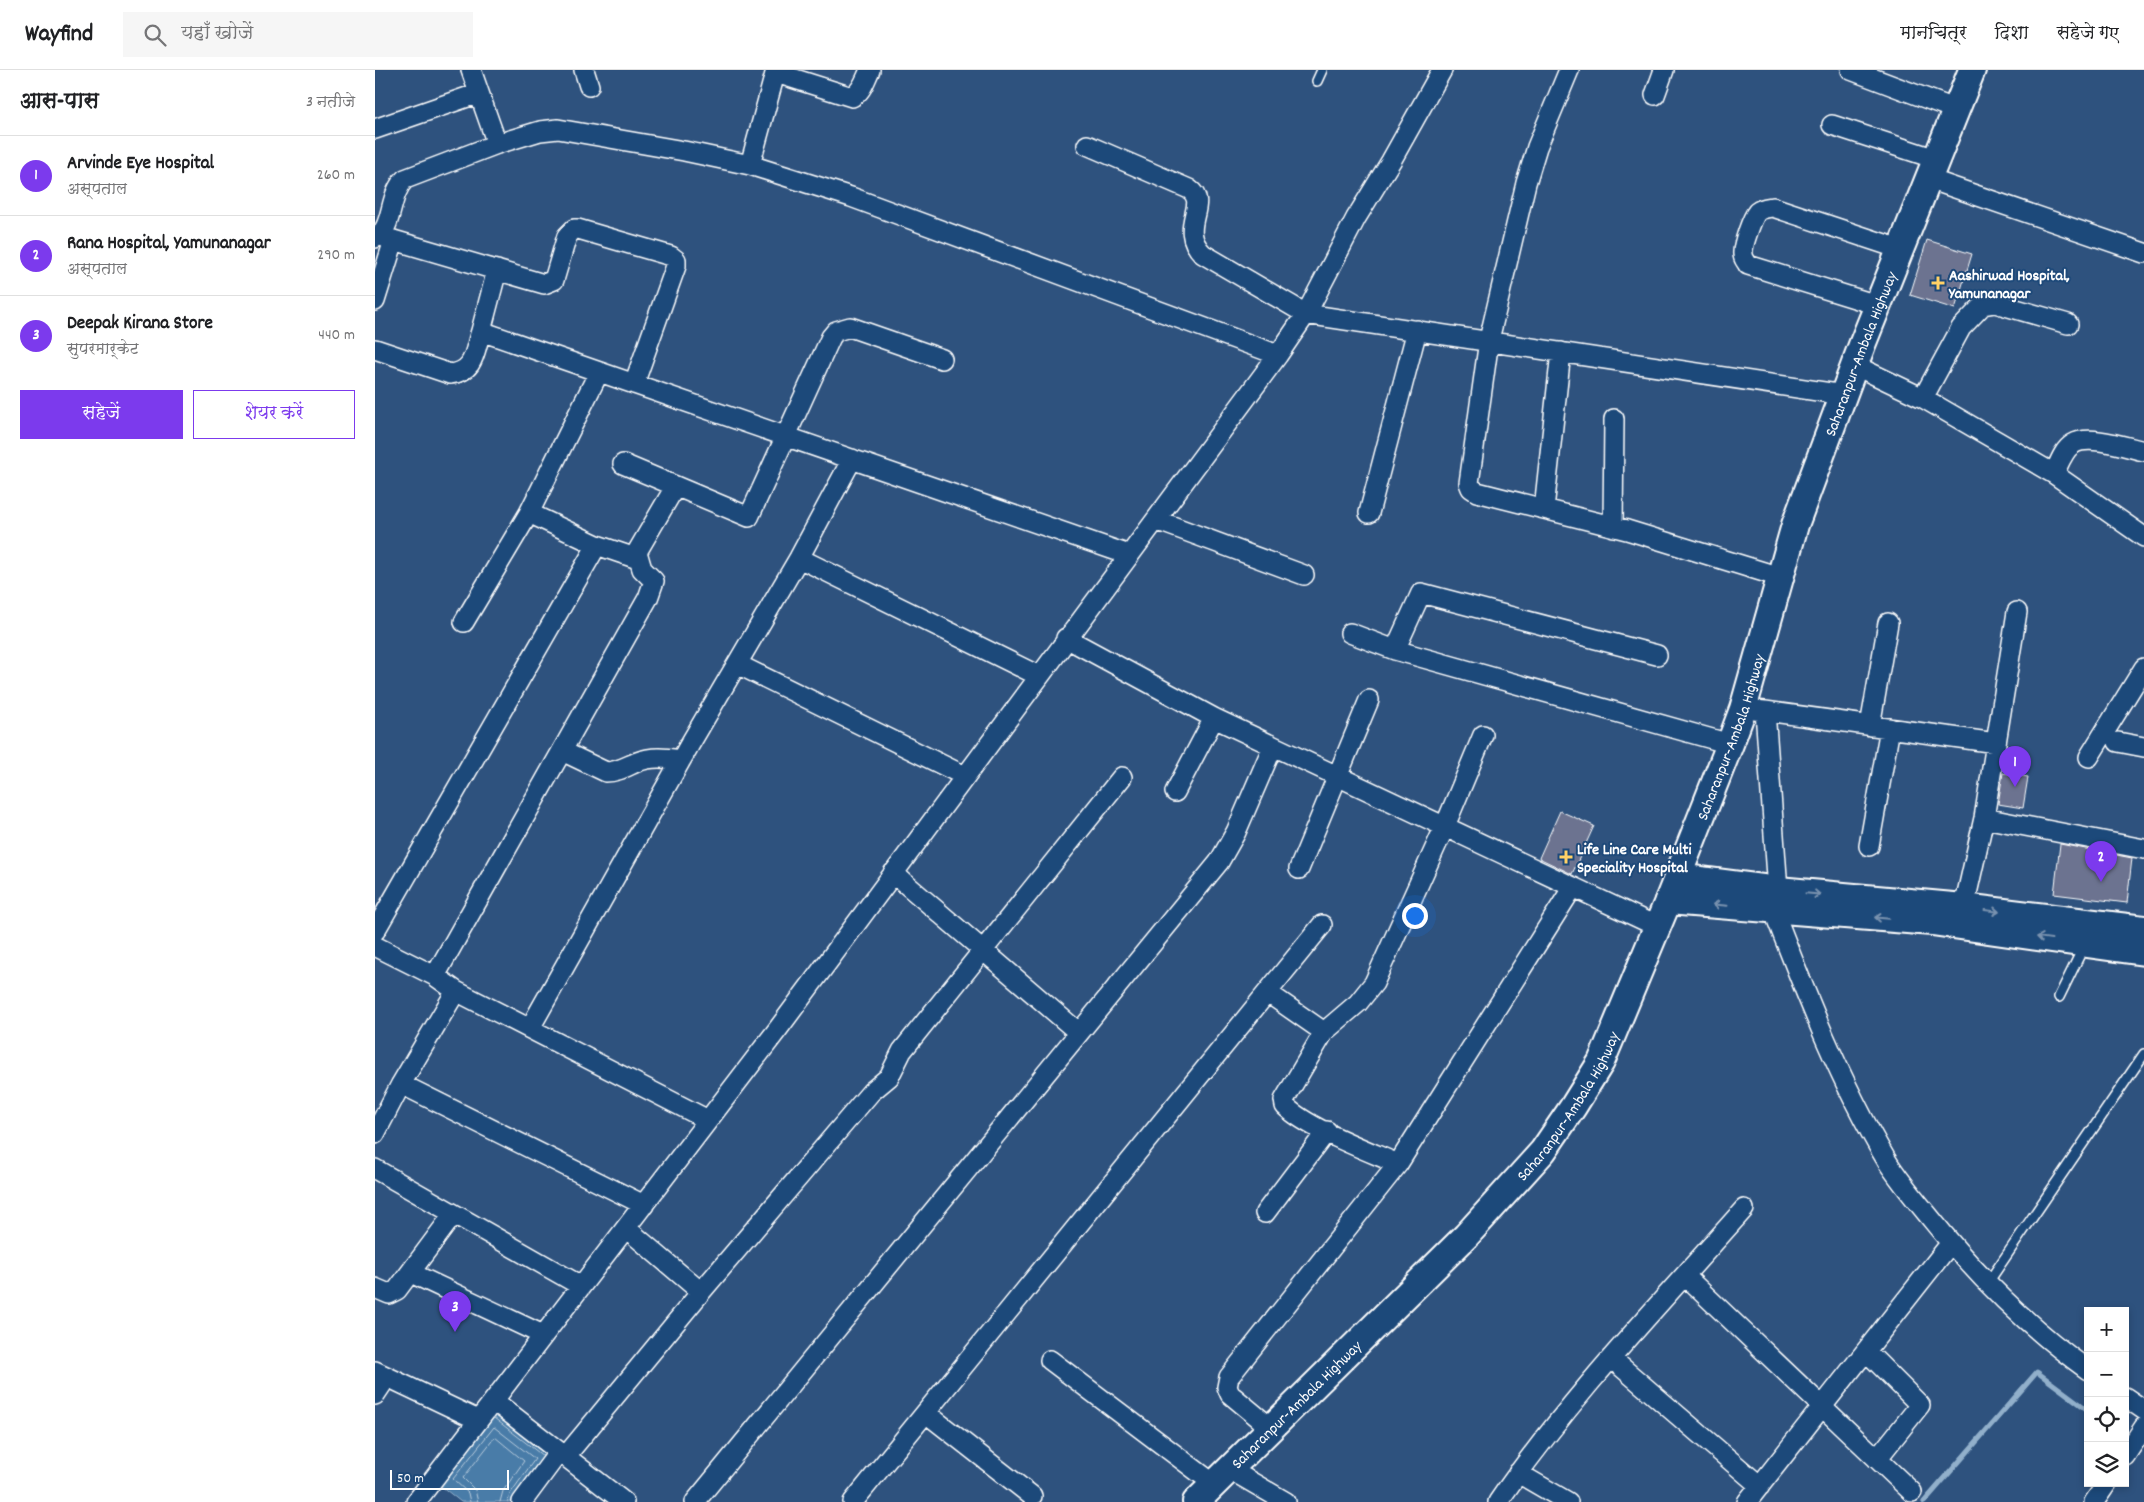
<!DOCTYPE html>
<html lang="hi">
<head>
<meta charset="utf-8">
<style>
  :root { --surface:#fff; --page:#f6f6f6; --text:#202124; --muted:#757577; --line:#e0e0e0; --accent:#7c3aed }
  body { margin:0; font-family:Dekko,"Playpen Sans Deva",sans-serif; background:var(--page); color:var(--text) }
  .controls { position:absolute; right:15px; bottom:15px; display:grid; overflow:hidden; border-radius:0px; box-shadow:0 2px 8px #0003 }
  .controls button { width:45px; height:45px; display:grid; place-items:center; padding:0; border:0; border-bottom:1px solid var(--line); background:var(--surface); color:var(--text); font:25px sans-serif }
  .scale { position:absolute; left:15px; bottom:12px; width:119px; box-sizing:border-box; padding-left:5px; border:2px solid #fff; border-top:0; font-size:14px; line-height:18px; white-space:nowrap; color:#fff; -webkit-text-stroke:4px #1f4a7a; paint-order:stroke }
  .you { position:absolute; left:1039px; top:845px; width:18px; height:18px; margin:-12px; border:4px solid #fff; border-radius:50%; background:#1a73e8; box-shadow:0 0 0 8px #1a73e833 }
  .badge { display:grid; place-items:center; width:32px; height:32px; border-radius:50%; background:var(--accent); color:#fff; font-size:16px; font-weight:700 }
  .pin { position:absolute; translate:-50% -41px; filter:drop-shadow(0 1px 2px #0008) }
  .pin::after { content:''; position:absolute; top:26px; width:18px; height:15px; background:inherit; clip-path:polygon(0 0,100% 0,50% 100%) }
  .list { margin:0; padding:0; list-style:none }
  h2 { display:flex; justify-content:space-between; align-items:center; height:65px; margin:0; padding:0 20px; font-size:21px }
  h2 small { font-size:16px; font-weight:400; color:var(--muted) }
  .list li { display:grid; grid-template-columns:32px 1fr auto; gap:15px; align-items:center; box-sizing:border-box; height:80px; padding:0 20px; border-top:1px solid var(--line) }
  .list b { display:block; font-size:19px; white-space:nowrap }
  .list p { margin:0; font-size:16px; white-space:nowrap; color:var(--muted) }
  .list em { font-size:16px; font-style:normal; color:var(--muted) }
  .actions { display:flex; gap:10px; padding:15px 20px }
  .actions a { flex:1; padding:11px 0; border:1px solid var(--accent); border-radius:0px; text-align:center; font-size:18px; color:var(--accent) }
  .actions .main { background:var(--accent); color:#fff }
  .icon { flex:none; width:28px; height:28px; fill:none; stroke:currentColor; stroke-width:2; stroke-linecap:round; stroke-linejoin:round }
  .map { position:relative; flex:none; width:1769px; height:1432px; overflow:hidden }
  header { display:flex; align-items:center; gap:30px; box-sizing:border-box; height:70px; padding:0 25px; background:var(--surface); border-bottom:1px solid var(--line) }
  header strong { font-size:24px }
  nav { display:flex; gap:28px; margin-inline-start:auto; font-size:18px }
  .search { width:350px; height:45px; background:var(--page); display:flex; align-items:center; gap:12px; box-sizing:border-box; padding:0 18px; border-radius:0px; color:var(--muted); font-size:19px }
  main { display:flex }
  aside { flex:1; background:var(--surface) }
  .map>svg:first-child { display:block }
</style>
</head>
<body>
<header>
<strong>Wayfind</strong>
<div class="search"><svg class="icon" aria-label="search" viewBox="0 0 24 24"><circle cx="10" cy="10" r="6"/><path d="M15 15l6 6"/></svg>यहाँ खोजें</div>
<nav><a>मानचित्र</a><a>दिशा</a><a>सहेजे गए</a></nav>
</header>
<main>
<aside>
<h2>आस-पास<small>3 नतीजे</small></h2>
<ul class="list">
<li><span class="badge">1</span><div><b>Arvinde Eye Hospital</b><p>अस्पताल</p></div><em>260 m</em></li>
<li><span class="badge">2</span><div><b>Rana Hospital, Yamunanagar</b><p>अस्पताल</p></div><em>290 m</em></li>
<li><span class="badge">3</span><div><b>Deepak Kirana Store</b><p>सुपरमार्केट</p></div><em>440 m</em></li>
</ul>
<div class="actions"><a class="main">सहेजें</a><a>शेयर करें</a></div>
</aside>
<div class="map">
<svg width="1769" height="1432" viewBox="0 0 1769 1432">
  <rect width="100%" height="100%" fill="#2e527e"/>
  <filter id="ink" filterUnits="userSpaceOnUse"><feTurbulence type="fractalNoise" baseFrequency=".02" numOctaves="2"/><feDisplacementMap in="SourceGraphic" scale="10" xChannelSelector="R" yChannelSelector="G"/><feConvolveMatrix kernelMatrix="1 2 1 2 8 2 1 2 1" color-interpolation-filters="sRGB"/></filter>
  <g filter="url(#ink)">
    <path fill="#4a7ca8" stroke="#92b0cb" d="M116,1340l60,47 -33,45h-57l-25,-20z"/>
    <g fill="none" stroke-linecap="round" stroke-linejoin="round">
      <path stroke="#b7cbdc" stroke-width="1" d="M119,1348l49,38
        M95,1432l-2,-9 -15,-14 41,-52 41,32 -25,35 -2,8
        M103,1432l-3,-12 -12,-12 32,-41 29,24 -21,30 -3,11"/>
      <path stroke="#92b0cb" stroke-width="5" d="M1549,1432l113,-130 51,38"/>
    </g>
    <path fill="#6c7390" stroke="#fff" d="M1552,170l45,14 -17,55 -45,-14z
      M1628,703l25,4 -5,31 -25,-4z
      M1185,741l34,15 -22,48 -33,-16z
      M1685,774l72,14 -5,45 -73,-9z"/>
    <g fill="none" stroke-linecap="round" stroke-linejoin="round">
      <g stroke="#fff" stroke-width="12">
        <path id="service" d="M942,11l5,-11
          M1684,927l25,-51
          M1612,1214l157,-230"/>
      </g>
      <g stroke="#fff" stroke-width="22">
        <path id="minor" d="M96,0l26,74
          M209,0l5,16
          M1194,0l-32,77 -11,36 -37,157 -20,143 2,5 6,4 150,38 153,47
          M1476,0l106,40
          M401,3l76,24c10,-5 13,-17 18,-27
          M1280,25l9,-25
          M1457,55l104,34
          M0,59l104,-36
          M712,75l102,44c22,15 -13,38 14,65l103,60 50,-96 35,-57 51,-91
          M375,95l26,-95
          M1554,109l215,74
          M5,166l164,48 10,-4 13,-44 7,-7h4l93,27 5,4v6l-42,118
          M0,168c19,-9 13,-43 30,-59l92,-35 43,-13 18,-2 126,22 66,14 101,32 427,158
          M0,231l19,-61
          M1502,235l-129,-40c-2,-4 -5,-6 -5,-11 -1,-8 9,-36 14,-42 5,-4 10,-4 16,-5l127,42
          M106,261l16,-61
          M0,279l75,25c25,-2 24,-22 31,-43l648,224
          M1479,295l69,33 131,76 90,63
          M1548,328l38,-70 22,-23 12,-2 73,21
          M248,394l126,53 82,-180 5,-6 14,-4 92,32
          M1679,404c5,-10 9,-24 19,-30 16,-10 53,3 71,7
          M1169,439l17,-157
          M154,443l68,32 41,14
          M994,443l48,-183
          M781,450l148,55
          M1238,457l1,-108
          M424,488l240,118
          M89,552l65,-109 70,-141
          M975,563l45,17 335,94
          M691,568l148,80 444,209
          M1020,580l26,-57 236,62
          M362,594l228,112
          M1379,640l11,1 13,179
          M1390,641l231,32
          M1495,656l18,-103
          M1743,672l26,5
          M187,681l44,21c12,0 21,-6 31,-10 15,-6 29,-4 44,-2
          M1714,687l55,-89
          M800,722l39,-74
          M1609,748l160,31
          M1494,776l21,-118
          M924,799l70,-169
          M518,803l185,159
          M1589,837l20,-89 33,-206
          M1398,839c33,86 67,173 114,252 12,19 27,37 41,54 46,58 100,112 160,155
          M0,861l222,-386
          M0,876l60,30 21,15 252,129
          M60,906l213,-378 6,-17 -12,-12 -5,-17 38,-65
          M893,923l56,39
          M155,958l160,-284 109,-186 53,-99
          M26,1014l243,121
          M0,1064l26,-50 55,-93
          M1023,1094c-32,-14 -89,-35 -113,-58l-1,-6 40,-68 34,-29 16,-20 71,-157 38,-91
          M0,1099l206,117
          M890,1143l62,-82
          M251,1158l75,64
          M36,1203l132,62
          M1310,1206l227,216
          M0,1218l14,6 8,-4 56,-75
          M1491,1281l54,54 -43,54
          M1236,1288l149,128
          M675,1290l164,124
          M0,1301l103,49
          M0,1325l12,-18
          M1750,1327l19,13
          M119,1331l130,101
          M551,1343l106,83
          M896,1358l-41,-34 -3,-7 2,-10 169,-213 175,-277
          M1750,1386l19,-29
          M190,1387l136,-165 170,-200 18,-15 13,-26 220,-274
          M854,1399l57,33
          M1143,1403l50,29
          M41,1432l362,-473 500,-674 28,-41 538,81
          M147,1432l37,-50
          M320,1432l524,-640 17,-30 37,-86
          M478,1432l469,-577
          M1123,1432c72,-105 162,-198 246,-293
          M1372,1432l203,-258
          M1719,1432l13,-19"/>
      </g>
      <g stroke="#fff" stroke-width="30">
        <g id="secondary">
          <path d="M1302,807l101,13 186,17 180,22"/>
          <path d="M1293,831l264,21 212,30"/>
          <path id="s1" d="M821,1432l270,-266 77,-85 30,-44 28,-45 67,-161 62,-157 13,-35 52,-184 67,-180 110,-275"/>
        </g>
      </g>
      <use href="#service" stroke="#1f4a7a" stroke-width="9"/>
      <use href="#minor" stroke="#1f4a7a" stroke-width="19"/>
      <use href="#secondary" stroke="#1f4a7a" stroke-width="26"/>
    </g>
    <defs><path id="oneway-shaft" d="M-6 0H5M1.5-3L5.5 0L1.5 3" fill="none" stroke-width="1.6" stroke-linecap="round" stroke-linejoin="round" transform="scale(1.25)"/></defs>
    <g stroke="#7992af">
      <use href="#oneway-shaft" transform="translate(1438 824) rotate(5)"/>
      <use href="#oneway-shaft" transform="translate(1345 835) rotate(-175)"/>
      <use href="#oneway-shaft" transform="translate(1617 841) rotate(7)"/>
      <use href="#oneway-shaft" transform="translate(1507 848) rotate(-175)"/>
      <use href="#oneway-shaft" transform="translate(1669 868) rotate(-172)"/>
    </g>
  </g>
  <g fill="#ffd166" stroke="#1f4a7a" stroke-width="2">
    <path d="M1560.5 205.5h5v5h5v5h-5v5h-5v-5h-5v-5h5z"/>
    <path d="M1188.5 779.5h5v5h5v5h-5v5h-5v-5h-5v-5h5z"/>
  </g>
  <g text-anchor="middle" stroke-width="4" stroke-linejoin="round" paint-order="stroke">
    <g font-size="16" font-weight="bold" fill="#fff" stroke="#1f4a7a" text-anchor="start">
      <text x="1574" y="210">Aashirwad Hospital,<tspan x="1574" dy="18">Yamunanagar</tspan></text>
      <text x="1202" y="784">Life Line Care Multi<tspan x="1202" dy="18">Speciality Hospital</tspan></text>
    </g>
    <g font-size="16" fill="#fff" stroke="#1f4a7a">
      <text dy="6" stroke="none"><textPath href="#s1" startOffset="1355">Saharanpur-Ambala Highway</textPath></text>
      <text dy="6" stroke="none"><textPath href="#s1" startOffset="950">Saharanpur-Ambala Highway</textPath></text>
      <text dy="6" stroke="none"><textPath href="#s1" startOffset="545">Saharanpur-Ambala Highway</textPath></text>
      <text dy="6" stroke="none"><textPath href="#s1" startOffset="140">Saharanpur-Ambala Highway</textPath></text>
    </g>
  </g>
</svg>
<div class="controls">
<button>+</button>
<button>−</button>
<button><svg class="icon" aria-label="locate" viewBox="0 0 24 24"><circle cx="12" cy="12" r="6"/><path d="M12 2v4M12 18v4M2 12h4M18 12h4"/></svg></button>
<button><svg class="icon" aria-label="layers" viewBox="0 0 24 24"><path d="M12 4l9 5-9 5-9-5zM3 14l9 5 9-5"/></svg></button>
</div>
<div class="scale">50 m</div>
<div class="you"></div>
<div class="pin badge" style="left:1640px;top:717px">1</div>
<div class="pin badge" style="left:1726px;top:812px">2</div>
<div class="pin badge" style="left:80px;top:1262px">3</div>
</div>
</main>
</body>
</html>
